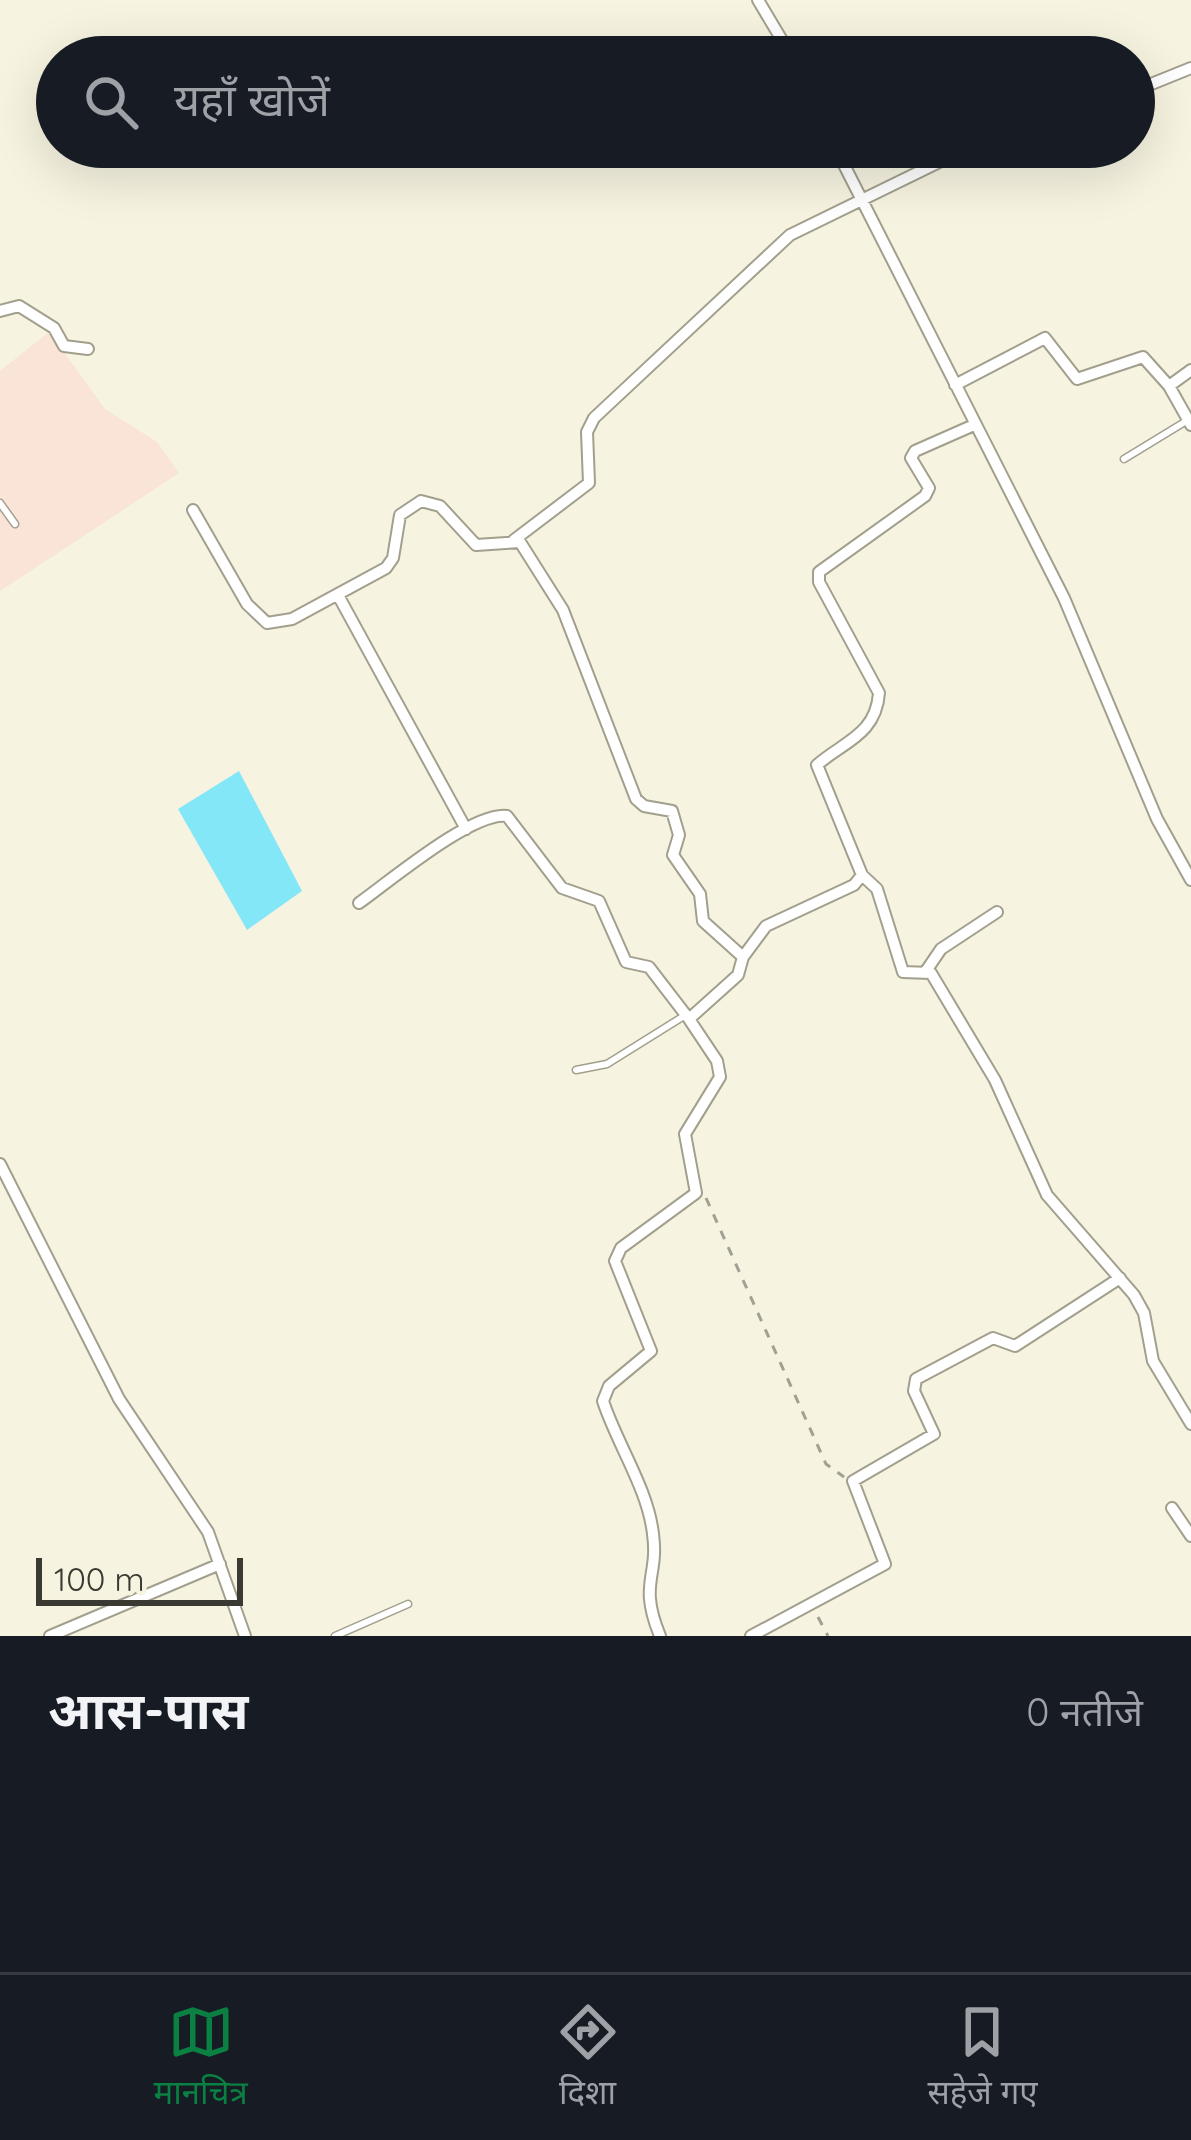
<!DOCTYPE html>
<html lang="hi">
<head>
<meta charset="utf-8">
<style>
  :root { --surface:#171b24; --page:#242831; --text:#f1f3f6; --muted:#9ea1a6; --line:#363941; --accent:#0b8043 }
  body { margin:0; font-family:Quicksand,"Noto Sans Devanagari",sans-serif; background:var(--page); color:var(--text) }
  .scale { position:absolute; left:36px; bottom:30px; width:207px; box-sizing:border-box; padding-left:12px; border:6px solid #3b3a32; border-top:0; font-size:33px; line-height:42px; white-space:nowrap; color:#3b3a32; -webkit-text-stroke:9px #f6f3e0; paint-order:stroke }
  .list { margin:0; padding:0; list-style:none }
  h2 { display:flex; justify-content:space-between; align-items:center; height:156px; margin:0; padding:0 48px; font-size:51px }
  h2 small { font-size:39px; font-weight:400; color:var(--muted) }
  .icon { flex:none; width:66px; height:66px; fill:none; stroke:currentColor; stroke-width:2; stroke-linecap:round; stroke-linejoin:round }
  .map { position:relative; flex:none; width:1191px; height:1636px; overflow:hidden }
  .search { position:absolute; background:var(--surface); box-shadow:0 12px 48px #0002; left:36px; right:36px; top:36px; height:132px; display:flex; align-items:center; gap:30px; box-sizing:border-box; padding:0 42px; border-radius:66px; color:var(--muted); font-size:45px }
  .sheet { height:336px; background:var(--surface) }
  nav { display:flex; justify-content:space-around; align-items:center; box-sizing:border-box; height:168px; border-top:3px solid var(--line); background:var(--surface); font-size:33px; color:var(--muted) }
  nav a { display:grid; justify-items:center; gap:6px }
  nav .on { color:var(--accent) }
  .map>svg:first-child { display:block }
</style>
</head>
<body>
<div class="map">
<svg width="1191" height="1636" viewBox="0 0 1191 1636">
  <rect width="100%" height="100%" fill="#f6f3e0"/>
  <path fill="#fae3d7" d="M49,332l56,77 52,33 22,31 -179,118v-220z"/>
  <path fill="#84e7f7" d="M239,771l63,120 -55,39 -69,-121z"/>
  <g fill="none" stroke-linecap="round" stroke-linejoin="round">
    <g stroke="#a29f8d" stroke-width="9">
      <path id="lane" d="M1124,459l64,-39
        M0,503l15,21
        M576,1070l31,-6 77,-48
        M335,1636l73,-32"/>
    </g>
    <g stroke="#a29f8d" stroke-width="14">
      <path id="street" d="M758,0l34,57
        M1134,91l57,-23
        M835,147l229,451 93,221 34,61
        M0,311l19,-5 35,22 10,18 24,3
        M1191,370l-22,16 22,39
        M955,385l90,-47 32,41 66,-22 26,29
        M193,510l54,94 20,19 25,-4 94,-51 7,-10 7,-43 21,-14 19,5 36,39 44,-3 43,68 73,189 8,7 28,5 7,24 -6,20 27,39 3,27 40,36 -5,18 -49,44 28,42 3,16 -35,57 11,59 -75,55 -6,13 36,90 -42,35 -6,15c14,43 45,88 50,133 6,44 -15,48 7,102
        M514,540l75,-57 -2,-51 7,-14 196,-183 180,-88
        M339,597l127,232
        M862,875l15,14 26,83 28,1 64,107 52,115 87,100 10,18 9,48 38,63
        M359,903c31,-22 114,-92 148,-87l55,72 37,13 27,61 23,5 40,52
        M743,957l23,-31 88,-41 8,-10 -45,-110c26,-23 59,-30 62,-72l-60,-111v-10l106,-76 4,-8 -18,-30 4,-7 59,-26
        M926,971l15,-22 56,-37
        M0,1164l119,235 89,133 37,104
        M1172,1508l19,28
        M50,1636l170,-72
        M751,1636l134,-72 -32,-83 81,-47 -20,-43 2,-12 77,-41 22,8 105,-68"/>
    </g>
    <path stroke="#a2a092" stroke-width="3" stroke-dasharray="9 9" stroke-linecap="butt" d="M706,1198l120,266 18,13
      M818,1617l10,19"/>
    <use href="#lane" stroke="#fff" stroke-width="6"/>
    <use href="#street" stroke="#fff" stroke-width="10"/>
  </g>
</svg>
<div class="scale">100 m</div>
<div class="search"><svg class="icon" aria-label="search" viewBox="0 0 24 24"><circle cx="10" cy="10" r="6"/><path d="M15 15l6 6"/></svg>यहाँ खोजें</div>
</div>
<section class="sheet">
<h2>आस-पास<small>0 नतीजे</small></h2>
<ul class="list">
</ul>
</section>
<nav>
<a class="on"><svg class="icon" aria-label="map" viewBox="0 0 24 24"><path d="M3 6l6-2 6 2 6-2v14l-6 2-6-2-6 2zM9 4v14M15 6v14"/></svg>मानचित्र</a>
<a><svg class="icon" aria-label="directions" viewBox="0 0 24 24"><path d="M12 3l9 9-9 9-9-9zM9 14v-3h6M13 9l2 2-2 2"/></svg>दिशा</a>
<a><svg class="icon" aria-label="saved" viewBox="0 0 24 24"><path d="M7 4h10v16l-5-4-5 4z"/></svg>सहेजे गए</a>
</nav>
</body>
</html>
